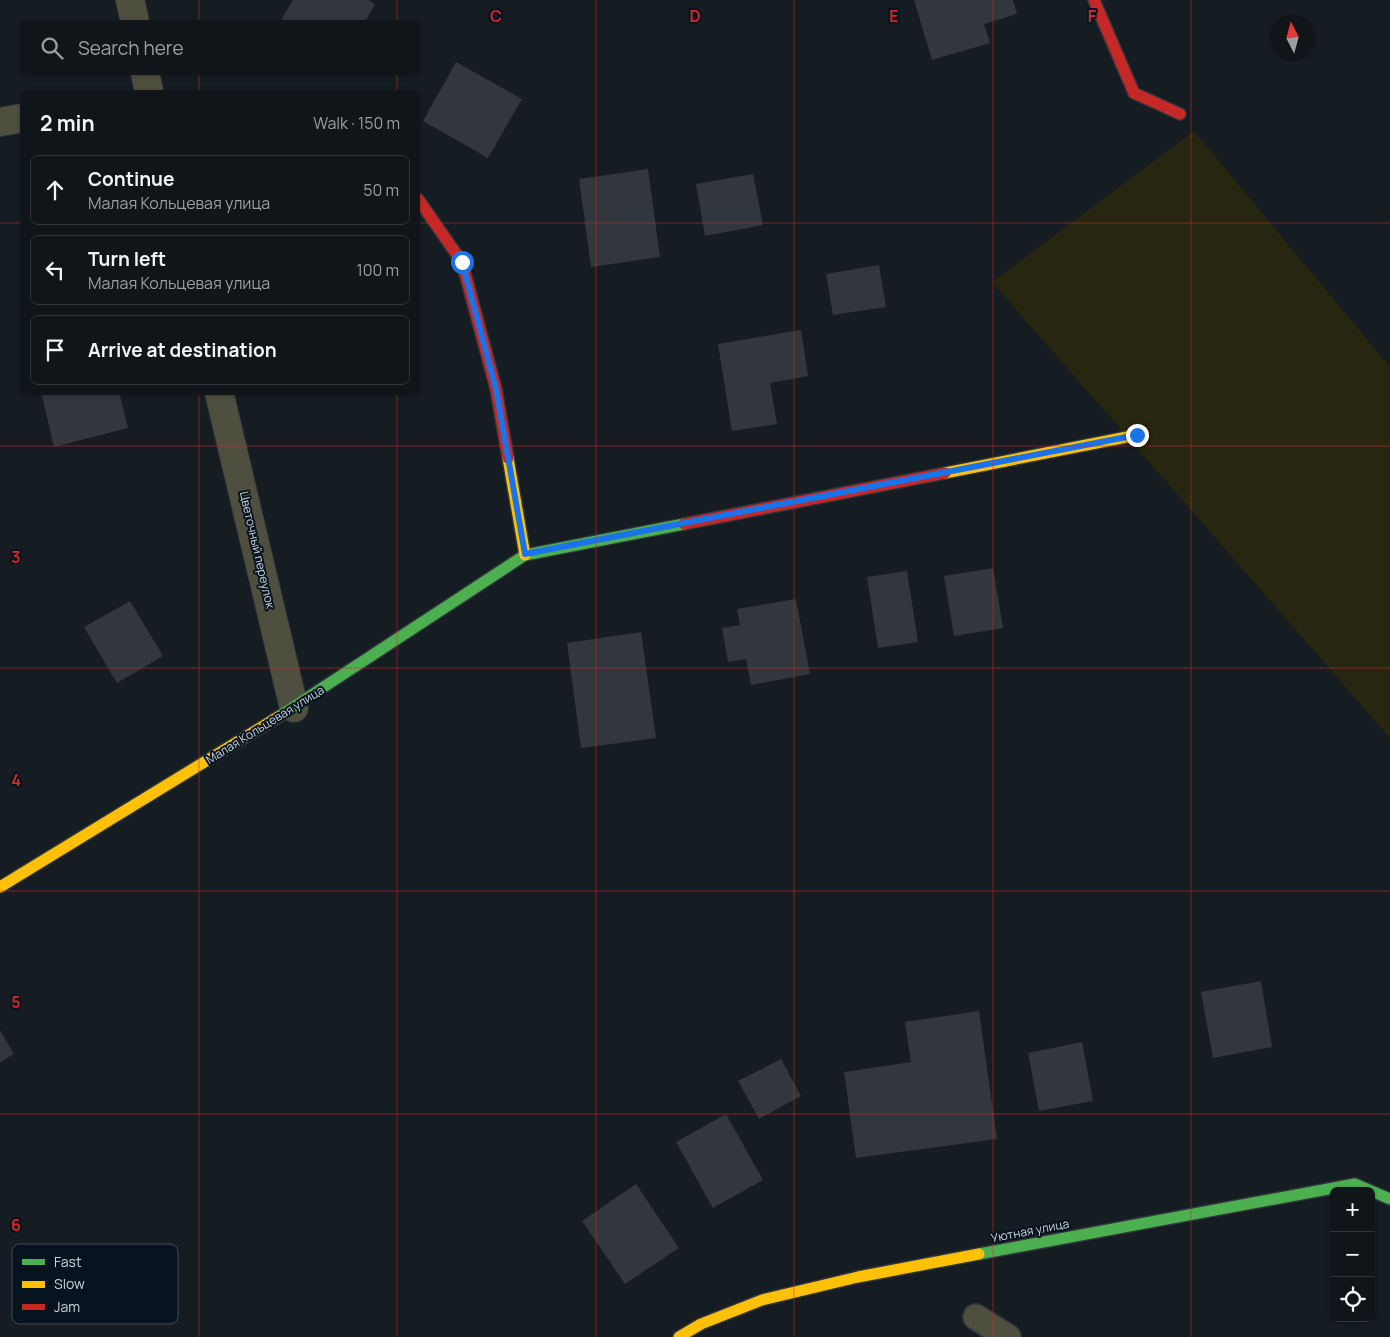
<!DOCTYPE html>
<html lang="en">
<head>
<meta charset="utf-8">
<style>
  :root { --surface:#10151a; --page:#1e2227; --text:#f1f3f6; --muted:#9c9fa2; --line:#303439 }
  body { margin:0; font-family:Manrope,sans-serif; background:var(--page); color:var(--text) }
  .controls { position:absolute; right:15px; bottom:15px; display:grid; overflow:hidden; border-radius:8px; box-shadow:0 1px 4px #0004 }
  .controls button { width:45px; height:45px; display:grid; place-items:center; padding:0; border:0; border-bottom:1px solid var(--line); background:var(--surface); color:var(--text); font:25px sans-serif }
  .compass { position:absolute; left:1270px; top:15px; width:45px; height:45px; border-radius:50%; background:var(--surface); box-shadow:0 1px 4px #0004; rotate:354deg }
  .stop { position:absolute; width:15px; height:15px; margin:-11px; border:4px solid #1a73e8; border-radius:50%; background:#fff }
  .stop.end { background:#1a73e8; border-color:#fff; box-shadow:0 1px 5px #0008 }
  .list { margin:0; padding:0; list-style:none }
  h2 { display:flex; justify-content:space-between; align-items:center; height:65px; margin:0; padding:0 20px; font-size:21px }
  h2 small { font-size:16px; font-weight:400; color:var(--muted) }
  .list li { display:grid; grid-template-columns:32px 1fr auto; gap:15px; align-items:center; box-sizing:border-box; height:70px; margin:0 10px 10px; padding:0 10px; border:1px solid var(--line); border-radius:8px }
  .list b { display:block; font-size:19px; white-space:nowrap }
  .list p { margin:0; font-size:16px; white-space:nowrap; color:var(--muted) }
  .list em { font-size:16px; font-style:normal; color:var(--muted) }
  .icon { flex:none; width:28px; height:28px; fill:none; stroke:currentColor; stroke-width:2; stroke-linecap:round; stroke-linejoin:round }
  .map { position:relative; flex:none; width:1390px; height:1337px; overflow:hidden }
  .search { position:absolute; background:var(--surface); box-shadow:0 1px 4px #0004; left:20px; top:20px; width:400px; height:55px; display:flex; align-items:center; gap:12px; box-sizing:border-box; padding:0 18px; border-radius:8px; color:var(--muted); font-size:19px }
  .panel { position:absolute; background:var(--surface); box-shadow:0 1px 4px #0004; left:20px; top:90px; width:400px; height:305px; border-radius:8px }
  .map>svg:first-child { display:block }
</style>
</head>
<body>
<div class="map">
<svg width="1390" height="1337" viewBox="0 0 1390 1337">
  <rect width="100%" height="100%" fill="#151c22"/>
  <path fill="#272610" d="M1194,131l196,236v371l-398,-456z"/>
  <path fill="#31373d" d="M293,0h75l7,4 -10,18h-85z
    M914,0h99l4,14 -33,10 6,19 -58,17z
    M456,62l66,37 -34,59 -65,-37z
    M648,169l12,88 -69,10 -12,-88z
    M753,174l10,51 -58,11 -9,-52z
    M879,265l7,42 -53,8 -7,-41z
    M801,330l7,46 -38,7 7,41 -45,7 -14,-87z
    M41,392h78l9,36 -74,19z
    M993,568l10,60 -49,8 -10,-60z
    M907,571l11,71 -40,6 -11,-71z
    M796,599l14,75 -59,11 -5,-26 -18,3 -6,-34 18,-3 -3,-16z
    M130,601l33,55 -46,27 -33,-56z
    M641,632l15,106 -75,10 -14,-105z
    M1261,981l11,66 -59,11 -12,-66z
    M979,1011l18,128 -141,19 -12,-86 67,-10 -6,-40z
    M0,1030l14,24 -14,8z
    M1082,1042l11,59 -54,10 -11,-58z
    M781,1059l20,37 -42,23 -21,-38z
    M726,1114l37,66 -50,28 -37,-66z
    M636,1184l43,64 -54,36 -43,-63z"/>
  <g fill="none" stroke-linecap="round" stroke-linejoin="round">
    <g stroke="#2f363b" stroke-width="28">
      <path id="lane" d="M976,1317l32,20"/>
    </g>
    <g stroke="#2f363b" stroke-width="30">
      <path id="street" d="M130,0l5,22
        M145,72l4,20
        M0,122l22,-4
        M219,392l75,316"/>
    </g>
    <g stroke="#2f363b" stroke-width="14">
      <path id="fast" d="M278,717l247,-162 159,-31
        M979,1254l376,-70 35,15"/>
    </g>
    <g stroke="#2f363b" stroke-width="14">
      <path id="slow" d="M508,458l17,97
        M945,473l192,-38
        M0,887l278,-170
        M679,1337l22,-13 61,-24 96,-23 121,-23"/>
    </g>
    <g stroke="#2f363b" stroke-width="14">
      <path id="jam" d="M1094,0l40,93 46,21
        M418,199l44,63 34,127 12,69
        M684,524l261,-51"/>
    </g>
    <use href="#lane" stroke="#4f4f3f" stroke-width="25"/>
    <use href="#street" stroke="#4f4f3f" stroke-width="28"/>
    <use href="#fast" stroke="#4caf50" stroke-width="11"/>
    <use href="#slow" stroke="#ffc107" stroke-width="11"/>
    <use href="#jam" stroke="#c62828" stroke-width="11"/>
  </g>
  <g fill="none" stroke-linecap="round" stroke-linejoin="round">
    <path stroke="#1a73e8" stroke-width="6" d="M462,262l34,127 29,165 612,-119"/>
  </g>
  <path fill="none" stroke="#d62828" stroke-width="1" stroke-opacity="0.55" d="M199,0v22M397,0v22M596,0v1337M794,0v1337M993,0v1337M1191,0v1337M199,72v20M397,72v20M0,223h22M418,223h972M199,392v945M397,392v945M0,446h1390M0,668h1390M0,891h1390M0,1114h1390"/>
  <g text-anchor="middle" stroke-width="4" stroke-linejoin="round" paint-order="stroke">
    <g font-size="12" fill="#cbd4dc" stroke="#07131e">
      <text transform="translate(257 550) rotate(77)" y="4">Цветочный переулок</text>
      <text transform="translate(265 725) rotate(-32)" y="4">Малая Кольцевая улица</text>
      <text transform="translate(1030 1231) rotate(-11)" y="4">Уютная улица</text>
    </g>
  </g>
  <rect x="12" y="1244" width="166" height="80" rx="8" fill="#07131e" stroke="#424d57" stroke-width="1"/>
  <rect x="22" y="1259" width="23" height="6" fill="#4caf50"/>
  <rect x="22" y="1281" width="23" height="7" fill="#ffc107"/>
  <rect x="22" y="1304" width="23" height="6" fill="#c62828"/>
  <g font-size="14" fill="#cbd4dc">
    <text x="54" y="1267">Fast</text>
    <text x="54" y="1289">Slow</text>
    <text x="54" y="1312">Jam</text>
  </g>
  <g font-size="16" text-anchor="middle" font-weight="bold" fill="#d62828" stroke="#07131e" stroke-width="4" stroke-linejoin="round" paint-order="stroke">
    <text x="496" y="22">C</text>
    <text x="695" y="22">D</text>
    <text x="894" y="22">E</text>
    <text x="1092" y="22">F</text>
    <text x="16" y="563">3</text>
    <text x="16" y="786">4</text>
    <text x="16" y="1008">5</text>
    <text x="16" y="1231">6</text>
  </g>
</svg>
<div class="controls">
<button>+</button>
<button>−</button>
<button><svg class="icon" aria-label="locate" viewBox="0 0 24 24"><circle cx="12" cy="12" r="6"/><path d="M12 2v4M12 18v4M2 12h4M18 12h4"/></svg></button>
</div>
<svg class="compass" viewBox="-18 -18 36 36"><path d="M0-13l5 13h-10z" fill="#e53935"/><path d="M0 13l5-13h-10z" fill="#9c9fa2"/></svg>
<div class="stop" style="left:462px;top:262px"></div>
<div class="stop end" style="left:1137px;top:435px"></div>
<div class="search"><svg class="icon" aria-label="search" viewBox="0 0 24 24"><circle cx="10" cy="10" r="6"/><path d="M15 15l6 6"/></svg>Search here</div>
<section class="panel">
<h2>2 min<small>Walk · 150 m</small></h2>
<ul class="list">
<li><svg class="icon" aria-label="ahead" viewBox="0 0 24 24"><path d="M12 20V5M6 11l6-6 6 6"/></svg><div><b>Continue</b><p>Малая Кольцевая улица</p></div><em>50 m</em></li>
<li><svg class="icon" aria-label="left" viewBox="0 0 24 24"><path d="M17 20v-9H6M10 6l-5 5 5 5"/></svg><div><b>Turn left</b><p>Малая Кольцевая улица</p></div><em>100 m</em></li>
<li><svg class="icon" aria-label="arrive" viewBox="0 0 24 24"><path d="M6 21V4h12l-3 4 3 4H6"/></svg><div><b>Arrive at destination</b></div></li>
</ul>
</section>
</div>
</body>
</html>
